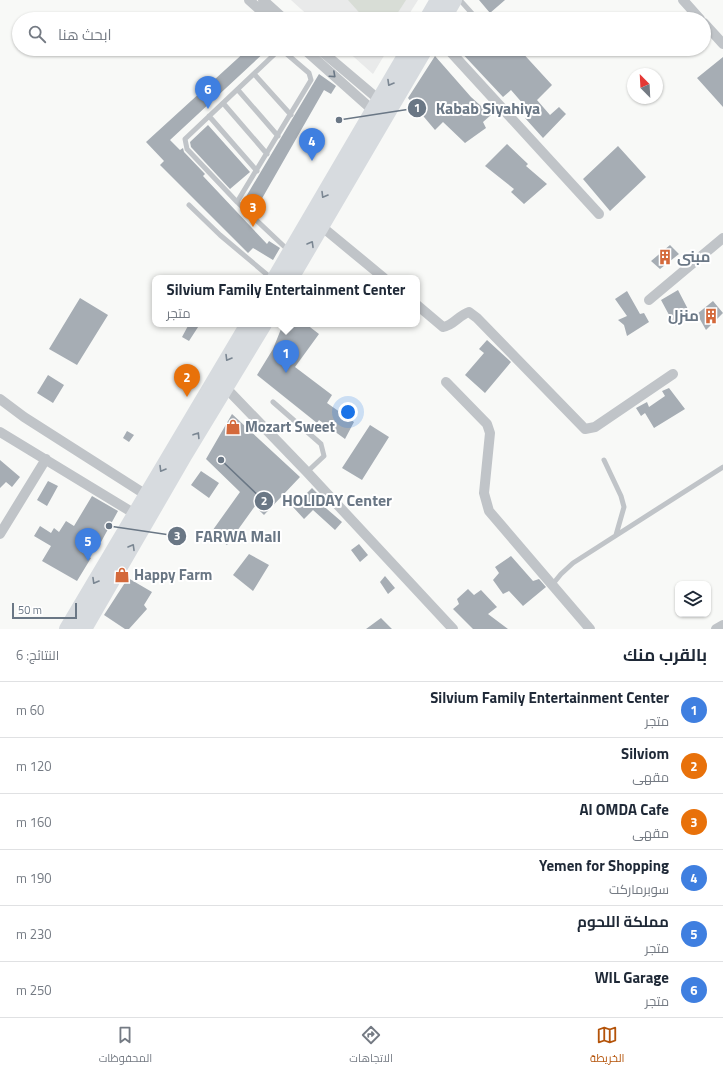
<!DOCTYPE html>
<html lang="ar">
<head>
<meta charset="utf-8">
<style>
  :root { --surface:#fff; --page:#f6f6f7; --text:#1f2937; --muted:#747a83; --line:#e0e1e3; --accent:#b45309 }
  body { margin:0; font-family:"Titillium Web",Cairo,sans-serif; background:var(--page); color:var(--text); direction:rtl }
  .controls { position:absolute; right:12px; bottom:12px; display:grid; overflow:hidden; border-radius:8px; box-shadow:0 1px 3px #0004 }
  .controls button { width:36px; height:36px; display:grid; place-items:center; padding:0; border:0; border-bottom:1px solid var(--line); background:var(--surface); color:var(--text); font:20px sans-serif }
  .compass { position:absolute; left:627px; top:68px; width:36px; height:36px; border-radius:50%; background:var(--surface); box-shadow:0 1px 3px #0004; rotate:336deg }
  .scale { position:absolute; left:12px; bottom:10px; width:65px; box-sizing:border-box; padding-left:4px; border:2px solid #6a7785; border-top:0; font-size:11px; line-height:14px; white-space:nowrap; color:#6a7785; -webkit-text-stroke:3px #fff; paint-order:stroke }
  .you { position:absolute; left:348px; top:412px; width:14px; height:14px; margin:-10px; border:3px solid #fff; border-radius:50%; background:#1a73e8; box-shadow:0 0 0 6px #1a73e833 }
  .badge { display:grid; place-items:center; width:26px; height:26px; border-radius:50%; background:var(--accent); color:#fff; font-size:13px; font-weight:700 }
  .pin { position:absolute; translate:-50% -33px; filter:drop-shadow(0 1px 2px #0008) }
  .pin::after { content:''; position:absolute; top:21px; width:14px; height:12px; background:inherit; clip-path:polygon(0 0,100% 0,50% 100%) }
  .popup { position:absolute; left:152px; top:275px; width:268px; height:52px; box-sizing:border-box; display:grid; place-content:center; border-radius:8px; background:var(--surface); filter:drop-shadow(0 1px 3px #0005); font-size:13px; white-space:nowrap; color:var(--muted) }
  .popup b { font-size:15px; color:var(--text) }
  .popup::after { content:''; position:absolute; left:50%; top:100%; margin-left:-8px; border:8px solid transparent; border-top-color:var(--surface) }
  .list { margin:0; padding:0; list-style:none }
  h2 { display:flex; justify-content:space-between; align-items:center; height:52px; margin:0; padding:0 16px; font-size:17px }
  h2 small { font-size:13px; font-weight:400; color:var(--muted) }
  .list li { display:grid; grid-template-columns:26px 1fr auto; gap:12px; align-items:center; box-sizing:border-box; height:56px; padding:0 16px; border-top:1px solid var(--line) }
  .list b { display:block; font-size:15px; white-space:nowrap }
  .list p { margin:0; font-size:13px; white-space:nowrap; color:var(--muted) }
  .list em { font-size:13px; font-style:normal; color:var(--muted) }
  .icon { flex:none; width:22px; height:22px; fill:none; stroke:currentColor; stroke-width:2; stroke-linecap:round; stroke-linejoin:round }
  .map { position:relative; flex:none; width:723px; height:629px; overflow:hidden; direction:ltr }
  .search { position:absolute; background:var(--surface); box-shadow:0 1px 3px #0004; left:12px; right:12px; top:12px; height:44px; display:flex; align-items:center; gap:10px; box-sizing:border-box; padding:0 14px; border-radius:22px; color:var(--muted); font-size:15px }
  .sheet { height:388px; background:var(--surface) }
  nav { display:flex; justify-content:space-around; align-items:center; box-sizing:border-box; height:56px; border-top:1px solid var(--line); background:var(--surface); font-size:11px; color:var(--muted) }
  nav a { display:grid; justify-items:center; gap:2px }
  nav .on { color:var(--accent) }
  .map>svg:first-child { display:block }
</style>
</head>
<body>
<div class="map">
<svg width="723" height="629" viewBox="0 0 723 629">
  <rect width="100%" height="100%" fill="#f8f9f7"/>
  <path fill="#e9eaea" d="M291,0h127l-12,19h-94z
    M345,49h43l-15,25z"/>
  <path fill="#d8ddd6" d="M348,0h58l-11,17 -30,2z"/>
  <path fill="#a6adb4" d="M479,0h26l-15,13z
    M248,49h20l-98,91 10,10 3,-2 1,4 21,22 -2,2 64,68 2,-3 11,7 -7,12 -20,-12 -5,5 -88,-88 4,-4 -18,-19z
    M458,49h61l33,36 -15,15 13,15 9,-8 7,7 -23,24 -18,-20 6,-5 -20,-23 -8,7z
    M435,56l36,41 20,18 -8,7 3,6 -21,15 -22,-21 -8,8 -27,-32z
    M723,57v50l-26,-29z
    M319,74l17,12 -5,8 -7,-4 -68,119 -12,-9z
    M208,125l42,47 -20,17 -39,-42 -1,-5z
    M507,144l21,20 -2,2 21,18 -23,20 -13,-12 3,-3 -29,-23z
    M618,146l28,31 -36,34 -27,-32z
    M670,245l9,9 -19,15 -9,-8z
    M678,290l14,27 -17,9 -14,-26z
    M627,291l13,23 4,-1 5,9 -22,14 -3,-11 -6,-5 9,-4 -12,-17z
    M80,298l28,17 -31,50 -28,-16z
    M713,301l10,12 -17,17 -9,-16z
    M189,324h11l-11,17 -7,-4z
    M283,324h23l13,10 -24,33 37,28 -5,8 27,19 -9,17 -26,-19 -2,3 -60,-48 16,-26z
    M487,340l24,22 -26,31 -20,-18 19,-22 -5,-4z
    M48,375l16,10 -11,18 -16,-10z
    M669,388l16,21 -31,19 -9,-15 -4,3 -5,-8 11,-6 2,5 16,-11 -3,-5z
    M232,414l68,63 -36,38 -9,-9 -28,39 -17,-11 30,-42 -34,-33z
    M370,425l19,12 -27,43 -20,-12z
    M127,431l7,4 -5,7 -6,-4z
    M0,460l20,17 -8,10 -6,-5 -6,6z
    M201,471l18,12 -10,15 -18,-13z
    M48,481l10,5 -11,20 -10,-6z
    M312,488l12,12 -4,3 22,19 -7,8 -22,-20 -9,9 -11,-12z
    M92,496l26,15 -17,31 -12,-7 -9,16 11,7 -14,23 -35,-20 9,-15 -17,-10 6,-10 11,7 3,-5 5,4 7,-11 8,5z
    M359,544l9,11 -8,7 -9,-12z
    M249,554l20,11 -16,26 -20,-16z
    M511,556l22,25 6,-2 7,8 -23,19 -14,-15 -6,3 -10,-14 6,-7 -4,-6z
    M385,576l10,12 -7,6 -8,-12z
    M128,578l24,14 -8,13 3,4 -18,20h-4l-21,-14z
    M468,589l6,6 7,-5 16,17 -9,7 20,15h-35l-20,-20 6,-5 -2,-5z
    M381,618l11,11h-26z"/>
  <g fill="none" stroke-linecap="round" stroke-linejoin="round">
    <path stroke="#c0c4c8" stroke-width="5" d="M460,0l17,19
      M281,49l28,24 2,7 -74,122 52,49
      M255,75l36,40
      M238,90l40,46
      M223,103l44,51
      M209,116l48,55
      M237,202l-50,-53 -2,-10 95,-90
      M189,205l31,30 51,43
      M273,402l48,42 3,12 -17,16
      M604,460l17,36 3,11 -8,28
      M552,585l9,-11 12,-11 150,-96"/>
    <path stroke="#c0c4c8" stroke-width="10" d="M249,0l21,19
      M263,0l21,19
      M683,0l17,19
      M704,23l19,21
      M304,49l73,65
      M319,49l65,55
      M448,49l151,165
      M321,226l63,52
      M649,300l74,-62
      M417,305l26,22c10,-1 16,-12 26,-15l8,6 108,111 10,-2 78,-53
      M446,382l41,42 3,9 -6,60 5,18 101,118
      M226,388l81,84 146,157
      M0,399l24,18 127,81
      M0,432l140,85
      M0,534l46,-75
      M716,629l7,-4"/>
    <path stroke="#d7dbdf" stroke-width="16" d="M427,19l11,-19
      M443,19l11,-19
      M275,278l134,-229
      M291,278l134,-229
      M67,629l181,-305
      M84,629l100,-173 80,-132"/>
  </g>
  <defs><path id="oneway-chevron" d="M-2-3.5L2.5 0L-2 3.5" fill="none" stroke-width="1.6" stroke-linecap="round" stroke-linejoin="round"/></defs>
  <use stroke="#6a7785" href="#oneway-chevron" transform="translate(333 75) rotate(42)"/>
  <g stroke="#7a8692">
    <use href="#oneway-chevron" transform="translate(390 83) rotate(120)"/>
    <use href="#oneway-chevron" transform="translate(324 195) rotate(121)"/>
    <use href="#oneway-chevron" transform="translate(311 244) rotate(-60)"/>
    <use href="#oneway-chevron" transform="translate(228 358) rotate(121)"/>
    <use href="#oneway-chevron" transform="translate(197 435) rotate(-58)"/>
    <use href="#oneway-chevron" transform="translate(162 469) rotate(121)"/>
    <use href="#oneway-chevron" transform="translate(132 547) rotate(-60)"/>
    <use href="#oneway-chevron" transform="translate(95 581) rotate(120)"/>
  </g>
  <defs>
    <g id="building-bare" transform="scale(1.2)"><path d="M-4-6H4V6H1V3H-1V6H-4ZM-2.5-4.3h1.7v1.8h-1.7ZM.8-4.3h1.7v1.8H.8ZM-2.5-1h1.7V.8h-1.7ZM.8-1h1.7V.8H.8Z" fill="#d4693b" stroke="#fff" stroke-width="2.5" paint-order="stroke"/></g>
    <g id="shop-bare" transform="scale(1.2)"><path d="M-5-2.5h2.3a2.7 3.5 0 0 1 5.4 0H5L5.5 6h-11ZM-1.5-2.5h3a1.5 2.3 0 0 0-3 0Z" fill="#d4693b" stroke="#fff" stroke-width="2.5" paint-order="stroke"/></g>
  </defs>
  <g fill-rule="evenodd">
    <use href="#building-bare" x="665" y="257"/>
    <use href="#building-bare" x="711" y="316"/>
    <use href="#shop-bare" x="233" y="427"/>
    <use href="#shop-bare" x="122" y="575"/>
  </g>
  <g text-anchor="middle" stroke-width="4" stroke-linejoin="round" paint-order="stroke">
    <g font-size="15" font-weight="bold" fill="#6a7785" stroke="#fff" text-anchor="start">
      <text x="677" y="262">مبنى</text>
      <text x="699" y="321" text-anchor="end">منزل</text>
      <text x="245" y="432">Mozart Sweet</text>
      <text x="134" y="580">Happy Farm</text>
    </g>
  </g>
  <path fill="none" stroke="#6a7785" stroke-width="1.5" d="M339 120L417 108M221 460L264 501M109 526L177 536"/>
  <g fill="#6a7785" stroke="#fff" stroke-width="1.5">
    <circle cx="339" cy="120" r="4"/>
    <circle cx="221" cy="460" r="4"/>
    <circle cx="109" cy="526" r="4"/>
    <circle cx="417" cy="108" r="10"/>
    <circle cx="264" cy="501" r="10"/>
    <circle cx="177" cy="536" r="10"/>
  </g>
  <g font-size="12" text-anchor="middle" font-weight="bold" fill="#fff">
    <text x="417" y="112">1</text>
    <text x="264" y="505">2</text>
    <text x="177" y="540">3</text>
  </g>
  <g font-size="16" text-anchor="middle" font-weight="bold" fill="#6a7785" stroke="#fff" stroke-width="4" stroke-linejoin="round" paint-order="stroke">
    <text x="488" y="114">Kabab Siyahiya</text>
    <text x="337" y="506">HOLIDAY Center</text>
    <text x="238" y="542">FARWA Mall</text>
  </g>
</svg>
<div class="controls">
<button><svg class="icon" aria-label="layers" viewBox="0 0 24 24"><path d="M12 4l9 5-9 5-9-5zM3 14l9 5 9-5"/></svg></button>
</div>
<svg class="compass" viewBox="-18 -18 36 36"><path d="M0-13l5 13h-10z" fill="#e53935"/><path d="M0 13l5-13h-10z" fill="#747a83"/></svg>
<div class="scale">50 m</div>
<div class="you"></div>
<div class="pin badge" style="left:286px;top:373px;background:#3f7fe0">1</div>
<div class="popup"><b>Silvium Family Entertainment Center</b>متجر</div>
<div class="pin badge" style="left:187px;top:397px;background:#e8710a">2</div>
<div class="pin badge" style="left:253px;top:227px;background:#e8710a">3</div>
<div class="pin badge" style="left:312px;top:161px;background:#3f7fe0">4</div>
<div class="pin badge" style="left:88px;top:561px;background:#3f7fe0">5</div>
<div class="pin badge" style="left:208px;top:109px;background:#3f7fe0">6</div>
<div class="search"><svg class="icon" aria-label="search" viewBox="0 0 24 24"><circle cx="10" cy="10" r="6"/><path d="M15 15l6 6"/></svg>ابحث هنا</div>
</div>
<section class="sheet">
<h2>بالقرب منك<small>النتائج: 6</small></h2>
<ul class="list">
<li><span class="badge" style="background:#3f7fe0">1</span><div><b>Silvium Family Entertainment Center</b><p>متجر</p></div><em>60 m</em></li>
<li><span class="badge" style="background:#e8710a">2</span><div><b>Silviom</b><p>مقهى</p></div><em>120 m</em></li>
<li><span class="badge" style="background:#e8710a">3</span><div><b>Al OMDA Cafe</b><p>مقهى</p></div><em>160 m</em></li>
<li><span class="badge" style="background:#3f7fe0">4</span><div><b>Yemen for Shopping</b><p>سوبرماركت</p></div><em>190 m</em></li>
<li><span class="badge" style="background:#3f7fe0">5</span><div><b>مملكة اللحوم</b><p>متجر</p></div><em>230 m</em></li>
<li><span class="badge" style="background:#3f7fe0">6</span><div><b>WIL Garage</b><p>متجر</p></div><em>250 m</em></li>
</ul>
</section>
<nav>
<a class="on"><svg class="icon" aria-label="map" viewBox="0 0 24 24"><path d="M3 6l6-2 6 2 6-2v14l-6 2-6-2-6 2zM9 4v14M15 6v14"/></svg>الخريطة</a>
<a><svg class="icon" aria-label="directions" viewBox="0 0 24 24"><path d="M12 3l9 9-9 9-9-9zM9 14v-3h6M13 9l2 2-2 2"/></svg>الاتجاهات</a>
<a><svg class="icon" aria-label="saved" viewBox="0 0 24 24"><path d="M7 4h10v16l-5-4-5 4z"/></svg>المحفوظات</a>
</nav>
</body>
</html>
